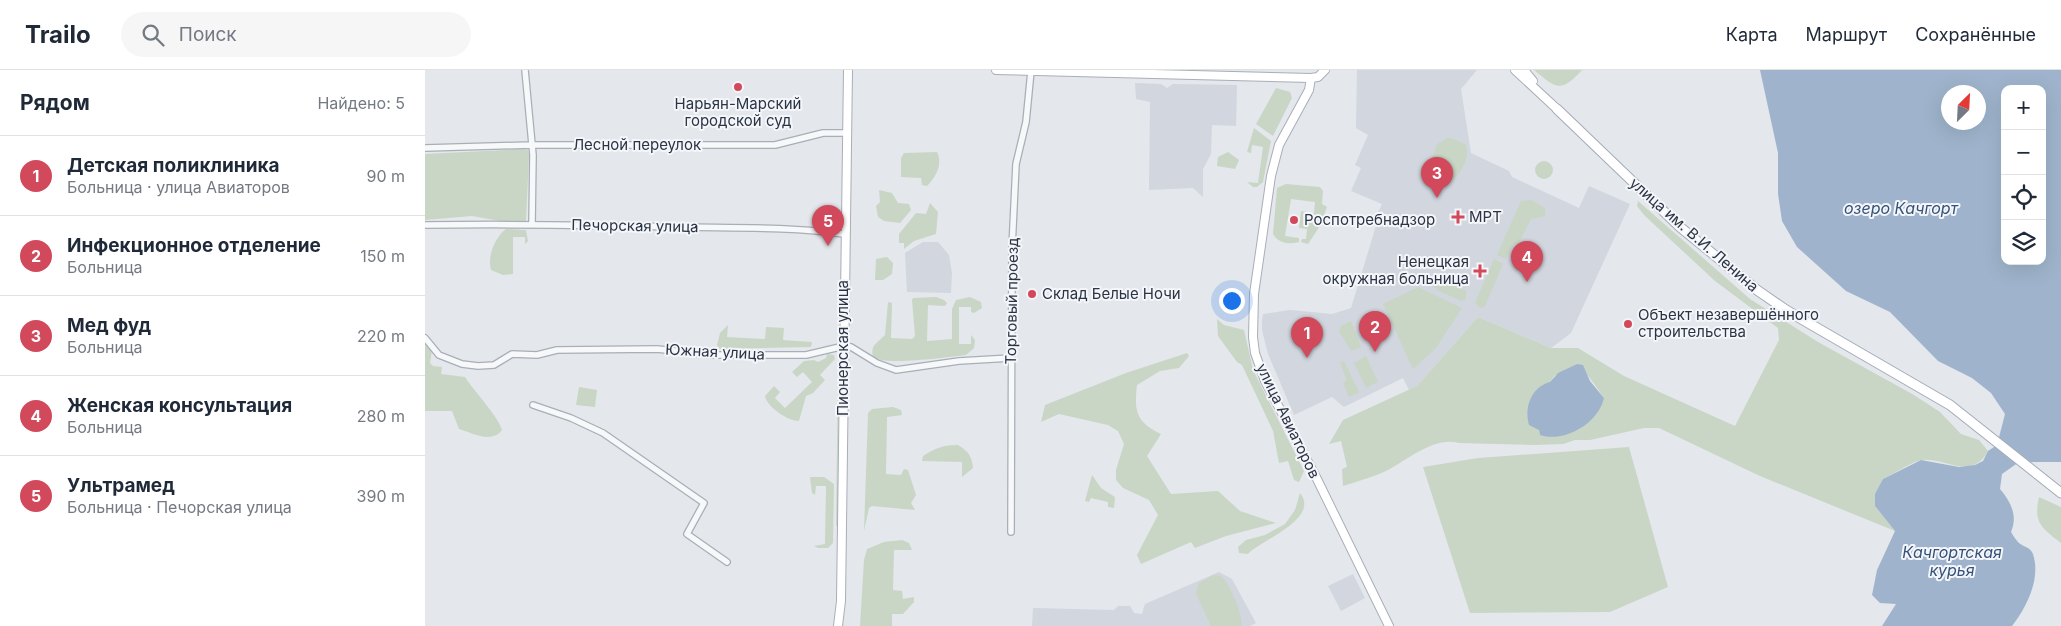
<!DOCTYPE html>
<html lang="ru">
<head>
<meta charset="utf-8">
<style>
  :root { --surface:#fff; --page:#f6f6f7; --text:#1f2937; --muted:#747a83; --line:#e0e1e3; --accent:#d1495b }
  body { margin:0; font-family:Inter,sans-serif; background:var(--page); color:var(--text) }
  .controls { position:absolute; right:15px; top:15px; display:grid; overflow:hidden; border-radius:10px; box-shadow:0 5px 20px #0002 }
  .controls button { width:45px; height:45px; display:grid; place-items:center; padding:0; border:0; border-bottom:1px solid var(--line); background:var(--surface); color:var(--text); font:25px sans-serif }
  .compass { position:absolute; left:1516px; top:15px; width:45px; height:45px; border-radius:50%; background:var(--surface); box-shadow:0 5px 20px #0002; rotate:24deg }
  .you { position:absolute; left:806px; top:230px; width:18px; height:18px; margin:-12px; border:4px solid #fff; border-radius:50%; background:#1a73e8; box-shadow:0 0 0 8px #1a73e833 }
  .badge { display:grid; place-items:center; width:32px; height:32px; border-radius:50%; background:var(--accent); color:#fff; font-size:16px; font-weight:700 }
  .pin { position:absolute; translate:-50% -41px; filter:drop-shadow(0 1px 2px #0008) }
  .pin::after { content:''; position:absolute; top:26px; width:18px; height:15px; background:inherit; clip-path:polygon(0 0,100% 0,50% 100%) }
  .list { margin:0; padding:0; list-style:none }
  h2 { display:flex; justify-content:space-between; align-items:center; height:65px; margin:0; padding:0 20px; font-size:21px }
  h2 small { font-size:16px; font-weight:400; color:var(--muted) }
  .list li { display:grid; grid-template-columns:32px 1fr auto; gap:15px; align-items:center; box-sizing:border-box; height:80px; padding:0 20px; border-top:1px solid var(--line) }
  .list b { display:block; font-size:19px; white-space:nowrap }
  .list p { margin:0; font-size:16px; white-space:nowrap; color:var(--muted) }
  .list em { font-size:16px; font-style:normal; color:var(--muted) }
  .icon { flex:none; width:28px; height:28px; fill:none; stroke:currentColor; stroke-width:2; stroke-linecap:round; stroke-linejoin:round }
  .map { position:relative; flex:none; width:1636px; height:556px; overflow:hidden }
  header { display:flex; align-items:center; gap:30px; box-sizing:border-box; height:70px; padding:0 25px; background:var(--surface); border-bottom:1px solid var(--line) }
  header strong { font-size:24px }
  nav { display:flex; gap:28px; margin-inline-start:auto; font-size:18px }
  .search { width:350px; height:45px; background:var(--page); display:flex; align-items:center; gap:12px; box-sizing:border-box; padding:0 18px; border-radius:28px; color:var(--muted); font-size:19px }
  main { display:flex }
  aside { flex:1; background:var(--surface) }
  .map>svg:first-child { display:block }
</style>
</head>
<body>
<header>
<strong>Trailo</strong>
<div class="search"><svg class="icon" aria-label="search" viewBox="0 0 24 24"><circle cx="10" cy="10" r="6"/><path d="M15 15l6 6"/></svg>Поиск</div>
<nav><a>Карта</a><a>Маршрут</a><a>Сохранённые</a></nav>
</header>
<main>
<aside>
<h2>Рядом<small>Найдено: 5</small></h2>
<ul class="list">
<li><span class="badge">1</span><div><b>Детская поликлиника</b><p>Больница · улица Авиаторов</p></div><em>90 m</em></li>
<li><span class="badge">2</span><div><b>Инфекционное отделение</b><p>Больница</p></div><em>150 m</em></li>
<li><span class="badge">3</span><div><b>Мед фуд</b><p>Больница</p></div><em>220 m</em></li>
<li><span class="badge">4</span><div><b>Женская консультация</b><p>Больница</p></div><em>280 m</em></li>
<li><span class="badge">5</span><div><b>Ультрамед</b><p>Больница · Печорская улица</p></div><em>390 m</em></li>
</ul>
</aside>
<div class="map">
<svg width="1636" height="556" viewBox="0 0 1636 556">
  <rect width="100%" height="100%" fill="#e4e7ec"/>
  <path fill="#d2d6de" d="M932,0h120l-16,19 10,64 38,18 3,6 67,31 10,-22 41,18 -59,129 -20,15 -73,-31 -61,69 -8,4 -6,-12 -59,29 -12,-10 -38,18 -26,-61 -6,-24v-10l1,-6 27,-4 42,4 19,-6 25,-82 -2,-5 8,-17 -31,-13 10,-23 -6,-3 13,-30 -12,-7z
    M710,13l26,1 6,4 6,-4 64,1 -1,41 -24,-1 -1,29 -8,15v28l-10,-9 -44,2 1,-88 -14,-3z
    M498,172h15l11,13 3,18 -1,20 -44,-1 -2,-39z
    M794,502l13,7 24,44 -6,3h-218l1,-18 81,2 4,-4h12l4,7 8,1 3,-10z
    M928,504l12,24 -24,13 -13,-25z"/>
  <path fill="#c9d6c5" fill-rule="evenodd" d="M1109,0h48c-22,24 -26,18 -48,0z
    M851,18l14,4 2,6 -19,38 -17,-12z
    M829,58l17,13 -8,41 -6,5h-4l-6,-5 11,1 5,-36 -11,-2 -1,8 -4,-1z
    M1022,68l7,1 11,5c7,12 -5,31 -15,39l-15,-5 -4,-8 1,-11 5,-15z
    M98,79l5,1 1,5 -3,66 -20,1 -34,-6 -47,4v-66z
    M512,82c6,12 -1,25 -10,34l-5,-1 -1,-7 -20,-1v-19l3,-5z
    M803,82l11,8 -4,9 -18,-3 1,-9z
    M1110 100a9 9 0 1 1 18 0a9 9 0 1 1-18 0Z
    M861,114l34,3 3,4 -1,13 5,3 -7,19 -12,18 -7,-2 1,-3h4l1,-10 -8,-1 2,-17 13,2 1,-11 -24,-3 -6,37 14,2v4c-10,3 -21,1 -26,-8l4,-46z
    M454,120l13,3 6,10 11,1 2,6 -11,13 -16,-2 -6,-4 -2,-11 4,-4z
    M1106,130l14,8v8l-14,3 -12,24 -6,2 -7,14 -9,-4 24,-54z
    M1213,131l112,98 68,43 96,53 26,17 21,22 18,6 9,11c-16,30 -42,7 -66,9 -9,1 -30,15 -39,19l-8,27 20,25 -135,-55 -101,-48h-15l-54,12h-15l-12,4 -28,1 -76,-2c-24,-7 -51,16 -71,27 -14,7 -30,11 -45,16l-1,-17 5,-2 -6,-26 -12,3 14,-24 74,-34 61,-69 73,31h27l46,28 111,50 44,-86 -1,-12 -63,-47 -71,-66 -7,-9zM1152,294c11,10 18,21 27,34l-64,37 -1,-5 11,-48 4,-6z
    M505,133l8,9 -2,22 -22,7 -10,8v-6h-5v-9l17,-21 10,1z
    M81,159l20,1 2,11 -3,3v-7h-12v37l-10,1 -12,-5c-4,-13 4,-33 15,-41z
    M462,187l6,6 -1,11 -9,6h-8l1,-21z
    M1069,189l9,5 -18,42 -5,2 -5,-5z
    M1007,206l34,15v8l-5,2 -22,-10 -10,-8z
    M993,217l44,21 -26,40 -23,21 -30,-65z
    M511,227l8,3 3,3 -2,3 -17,-1 -1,36 25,-2v-30l4,-9 14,-3 11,5 1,6 -8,5 -3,-1v-5h-12v37h12v-9l4,5 -1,8 -8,7c-17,2 -82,11 -93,2 -3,-13 5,-14 12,-22l3,-33 4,1 -1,35 21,1 3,-3 -3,-36 1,-2z
    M792,249l7,6 20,5 9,40 51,101 -5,11 -5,-2 -6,-19 -9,2 -6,-32 -31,-66 -5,-3 -19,-26z
    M926,251l10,26 -10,4 -12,-20 2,-5z
    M303,255l-1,12 38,2 1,-12 18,1 -1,12 29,2 -1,5 -91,2 -3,-4 3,-12z
    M0,274l7,6 -2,13 3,3 9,1 -1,7 24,3c9,14 33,39 37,53 -10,14 -30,3 -43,-1l-7,-18h-27z
    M762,283l2,3 -10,12 -19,3 -23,14c-3,26 -1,37 24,49l-14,22 24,38 47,-3 22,20 36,12 -50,13 -31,12 -4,-6 -50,22 -4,-9 21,-40 -9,-15 -26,-12 -7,-8v-10l8,-26 -6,-13 -10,-6 -49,-11 -18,8 4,-17 81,-32z
    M402,284l7,1 1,4 -15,16 5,5 -12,13 -7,3 -7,25c-11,0 -32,-14 -34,-25l9,-10 6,6 -5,6 10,10 27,-26 -9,-10 -6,5 -5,-5 12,-11 10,-1 4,2 8,-4z
    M941,286l12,26 -12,6 -12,-25z
    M413,290h1l-1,160v6h-2z
    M919,291l15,31 -10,5 -6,-14 4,-3 -7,-17z
    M154,317l18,3 -2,17 -19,-2z
    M468,337l8,3 1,5 -15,2 -1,57 15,1 3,-6 4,1 8,25 -5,8 4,7 -43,-4 -3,2 -5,23 4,-118 4,-4z
    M533,375c10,6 14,11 15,23l-11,9v-15l-40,-1 1,-5c12,-8 21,-11 35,-11z
    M1204,377l39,140 -58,25 -140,1 -47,-146 55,-9z
    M667,405l9,13 14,9 -1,11 -6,-1v-5l-17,-4 -2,4 -4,-1z
    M385,407h14l10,7 -1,59 -5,5h-10l-4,-2 11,-2 1,-58h-10l-1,9 -3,-2z
    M875,423c21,26 -41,48 -52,61l-9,-1 -1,-6 8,-7 19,-5 20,-11 10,-14z
    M1614,427l22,10v36c-19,-15 -28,-20 -22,-46z
    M477,470l7,3 3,7h-18l-1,40 9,1 1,8 11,-2v5l-11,12h-11v12h-32l4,-66 3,-11 17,-7z
    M788,505l8,1c8,6 23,40 20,50h-30l-15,-32 2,-10z"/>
  <path fill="#9fb4cc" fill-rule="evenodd" d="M1335,0h301v392h-42l-17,12 -2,15c11,13 18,27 11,43 2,3 4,7 7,10 4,5 12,4 15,12 8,24 -6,53 -21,72h-130l14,-22 -16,-1 -8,-8 5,-25 18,-39 -20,-25v-12l8,-15 38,-19 38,7 16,-2 8,-4 5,-10 9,-6 8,-31 -14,-21 -19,-15 -34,-17 -48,-49 -44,-21 -49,-44 -15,-26 -4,-27v-41zM1580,19h37v172h-37zM1524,22h30v30h-30z
    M1152,294l6,1 7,16 14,17c-6,26 -40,45 -64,37l-1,-5 -10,-5c-5,-17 2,-38 21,-43l8,-9z"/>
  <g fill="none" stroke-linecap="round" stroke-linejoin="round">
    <g stroke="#a9aeb7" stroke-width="8">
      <path id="street" d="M100,0l8,85 -1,69
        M0,78l106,-3h244l48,-12h25
        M0,155c87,-1 173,0 259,2 54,1 107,0 160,7
        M0,268l14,17 23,9 16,2 16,-1 18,-11 25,1 20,-5 100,-1 55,6h94l38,-9 7,1 26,16 19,7 63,-9 52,-3
        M108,335l38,13 32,15 101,70 -17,31 40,28
        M586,462l1,-284 4,-84 10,-42 5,-51"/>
    </g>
    <g stroke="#a9aeb7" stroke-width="10">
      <path id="secondary" d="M571,0l315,8 7,-1 7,-7
        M1090,0l42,39
        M1099,0l9,11
        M886,8l-2,12 -30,55 -8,31 -17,118 -1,43 2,16 10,28 51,96 73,149
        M413,556l3,-25 7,-531"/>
    </g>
    <g stroke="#a3abb8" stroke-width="11">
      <path id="primary" d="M1132,39l123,118 77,63 29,20 164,95 111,88"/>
    </g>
    <use href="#street" stroke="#f7f8fa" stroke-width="5.5"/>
    <use href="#secondary" stroke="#fff" stroke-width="8"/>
    <use href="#primary" stroke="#fff" stroke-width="9"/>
  </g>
  <g fill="#d1495b" stroke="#f4f6f9" stroke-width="2">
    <circle cx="313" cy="17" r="5"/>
    <path d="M1030.5 139.5h5v5h5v5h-5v5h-5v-5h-5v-5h5z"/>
    <circle cx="869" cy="150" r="5"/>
    <path d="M1052.5 193.5h5v5h5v5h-5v5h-5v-5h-5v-5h5z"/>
    <circle cx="607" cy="224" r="5"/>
    <circle cx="1203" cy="254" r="5"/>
  </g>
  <g text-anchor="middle" stroke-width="4" stroke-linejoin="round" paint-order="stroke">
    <g font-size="15" fill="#2b3445" stroke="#f4f6f9" text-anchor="start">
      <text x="313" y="39" text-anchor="middle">Нарьян-Марский<tspan x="313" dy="17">городской суд</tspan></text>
      <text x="1044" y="152">МРТ</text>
      <text x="879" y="155">Роспотребнадзор</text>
      <text x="1044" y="197" text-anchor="end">Ненецкая<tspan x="1044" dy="17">окружная больница</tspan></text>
      <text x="617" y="229">Склад Белые Ночи</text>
      <text x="1213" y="250">Объект незавершённого<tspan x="1213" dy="17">строительства</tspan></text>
    </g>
    <g font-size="15" fill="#2b3445" stroke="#f4f6f9">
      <text x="212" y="80">Лесной переулок</text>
      <text transform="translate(210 156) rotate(1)" y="5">Печорская улица</text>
      <text transform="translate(1269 165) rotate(41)" y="5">улица им. В.И. Ленина</text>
      <text transform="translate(587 231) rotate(-89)" y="5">Торговый проезд</text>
      <text transform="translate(418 278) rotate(-90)" y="5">Пионерская улица</text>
      <text transform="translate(290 282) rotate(3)" y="5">Южная улица</text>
      <text transform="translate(863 351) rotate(64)" y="5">улица Авиаторов</text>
    </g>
    <g font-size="16" font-style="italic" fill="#34527a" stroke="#f4f6f9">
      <text x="1476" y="144">озеро Качгорт</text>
      <text x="1527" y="488">Качгортская<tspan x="1527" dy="18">курья</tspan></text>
    </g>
  </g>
</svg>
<div class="controls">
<button>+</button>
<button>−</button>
<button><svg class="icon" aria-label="locate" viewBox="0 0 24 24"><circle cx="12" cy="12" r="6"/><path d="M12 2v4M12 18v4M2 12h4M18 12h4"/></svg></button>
<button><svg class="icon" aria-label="layers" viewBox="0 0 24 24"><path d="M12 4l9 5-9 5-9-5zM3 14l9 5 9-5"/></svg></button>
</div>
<svg class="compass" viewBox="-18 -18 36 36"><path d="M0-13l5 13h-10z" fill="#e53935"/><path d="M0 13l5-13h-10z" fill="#747a83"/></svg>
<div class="you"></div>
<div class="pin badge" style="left:882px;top:288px">1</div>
<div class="pin badge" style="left:950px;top:282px">2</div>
<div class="pin badge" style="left:1012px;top:128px">3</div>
<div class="pin badge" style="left:1102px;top:212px">4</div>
<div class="pin badge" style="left:403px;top:176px">5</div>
</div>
</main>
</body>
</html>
